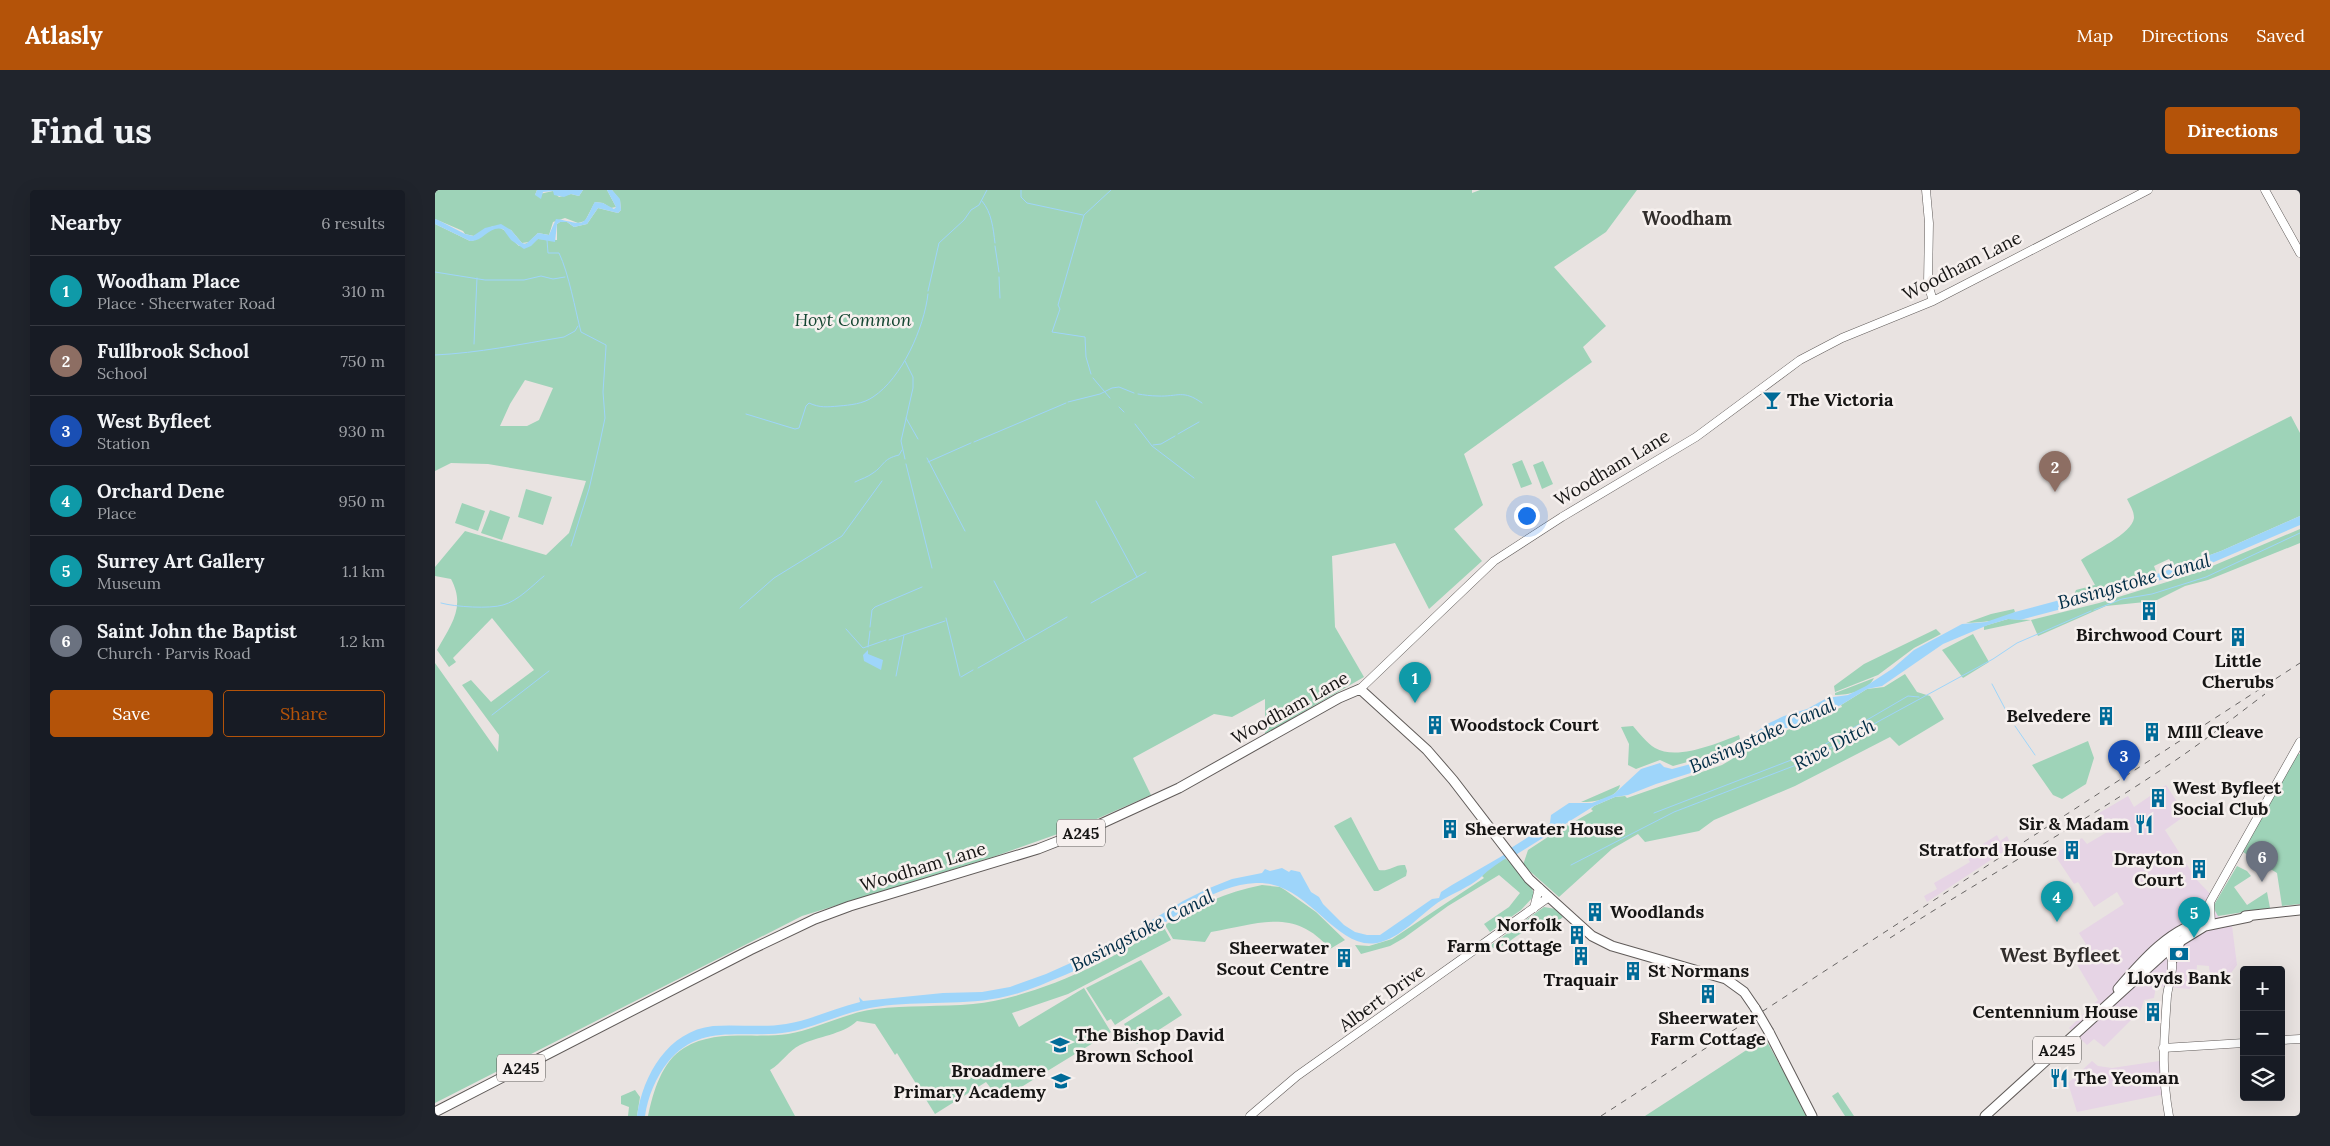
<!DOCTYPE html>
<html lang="en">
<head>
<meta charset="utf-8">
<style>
  :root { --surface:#171b24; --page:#20242c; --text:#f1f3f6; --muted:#9ea1a6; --line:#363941; --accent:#b45309 }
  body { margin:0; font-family:Lora,serif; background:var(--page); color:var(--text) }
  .controls { position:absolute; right:15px; bottom:15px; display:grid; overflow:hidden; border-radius:5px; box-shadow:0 5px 20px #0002 }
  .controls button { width:45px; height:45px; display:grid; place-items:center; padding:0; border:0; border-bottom:1px solid var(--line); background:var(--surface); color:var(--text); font:25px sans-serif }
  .you { position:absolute; left:1091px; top:325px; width:18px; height:18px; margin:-12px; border:4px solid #fff; border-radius:50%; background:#1a73e8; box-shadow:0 0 0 8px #1a73e833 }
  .badge { display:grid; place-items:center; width:32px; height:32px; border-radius:50%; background:var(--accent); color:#fff; font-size:16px; font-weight:700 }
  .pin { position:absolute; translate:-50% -41px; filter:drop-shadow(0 1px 2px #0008) }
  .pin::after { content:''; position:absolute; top:26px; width:18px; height:15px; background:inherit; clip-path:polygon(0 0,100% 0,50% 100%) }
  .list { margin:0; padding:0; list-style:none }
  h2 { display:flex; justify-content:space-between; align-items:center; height:65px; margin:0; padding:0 20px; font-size:21px }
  h2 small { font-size:16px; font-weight:400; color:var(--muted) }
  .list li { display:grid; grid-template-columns:32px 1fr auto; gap:15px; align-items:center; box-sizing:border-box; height:70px; padding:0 20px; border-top:1px solid var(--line) }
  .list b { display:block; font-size:19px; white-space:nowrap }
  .list p { margin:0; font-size:16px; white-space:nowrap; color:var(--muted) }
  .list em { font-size:16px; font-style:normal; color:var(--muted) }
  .actions { display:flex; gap:10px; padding:15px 20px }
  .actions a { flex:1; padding:11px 0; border:1px solid var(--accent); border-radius:5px; text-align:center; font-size:18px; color:var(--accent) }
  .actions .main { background:var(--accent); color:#fff }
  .icon { flex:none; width:28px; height:28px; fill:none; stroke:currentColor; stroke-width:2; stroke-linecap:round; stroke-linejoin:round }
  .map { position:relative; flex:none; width:1865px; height:926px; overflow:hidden; border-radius:5px }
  header { display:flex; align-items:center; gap:30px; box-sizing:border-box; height:70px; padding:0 25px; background:var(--accent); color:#fff }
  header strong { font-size:24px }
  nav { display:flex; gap:28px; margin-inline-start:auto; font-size:18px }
  .intro { display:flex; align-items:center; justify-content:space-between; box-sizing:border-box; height:120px; padding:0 30px }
  h1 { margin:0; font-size:35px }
  .button { padding:12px 22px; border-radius:5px; background:var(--accent); color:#fff; font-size:18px; font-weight:700 }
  main { display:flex; gap:30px; padding:0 30px }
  aside { flex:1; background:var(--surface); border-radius:5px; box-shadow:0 5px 20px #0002 }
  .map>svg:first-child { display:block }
</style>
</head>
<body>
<header>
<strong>Atlasly</strong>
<nav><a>Map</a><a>Directions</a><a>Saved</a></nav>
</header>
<div class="intro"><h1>Find us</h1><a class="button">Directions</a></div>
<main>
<aside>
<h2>Nearby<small>6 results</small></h2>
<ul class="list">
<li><span class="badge" style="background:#0f9aa8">1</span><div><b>Woodham Place</b><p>Place · Sheerwater Road</p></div><em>310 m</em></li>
<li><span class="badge" style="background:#8d6e63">2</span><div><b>Fullbrook School</b><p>School</p></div><em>750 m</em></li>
<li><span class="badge" style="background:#1a4fb4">3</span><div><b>West Byfleet</b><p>Station</p></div><em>930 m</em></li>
<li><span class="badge" style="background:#0f9aa8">4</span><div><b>Orchard Dene</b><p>Place</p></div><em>950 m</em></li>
<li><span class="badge" style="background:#0f9aa8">5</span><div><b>Surrey Art Gallery</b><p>Museum</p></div><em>1.1 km</em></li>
<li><span class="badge" style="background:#6b7280">6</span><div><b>Saint John the Baptist</b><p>Church · Parvis Road</p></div><em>1.2 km</em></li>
</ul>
<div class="actions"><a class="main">Save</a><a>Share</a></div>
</aside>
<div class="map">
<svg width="1865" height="926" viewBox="0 0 1865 926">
  <rect width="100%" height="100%" fill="#e9e3e1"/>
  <path fill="#e6d4e5" d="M1731,595l20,30 -21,15 31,49 20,21 -2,5 4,11 14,10 5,39 -9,12h-18l-1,-11 -12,-1 -2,20 -5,4 -34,-3 -2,12 -10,2 -3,10 -37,37 -10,-8 -7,6 -18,-17 29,-28 -26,-44 14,-12 -7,-11 45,-29 -7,-12 -23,15 -16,-25 -4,2 -20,-30 28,-16 5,6 22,-13 -10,-18 29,-17 6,11z
    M1562,645l3,6 7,-5 5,10 -85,56 -3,-6 13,-7 -3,-6 36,-21 -4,-7z
    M1731,870l4,33 -93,19 -9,-29 24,-22 6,5 14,2z"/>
  <path fill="#9ed3b8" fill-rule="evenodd" d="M0,0h102l-2,5 18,-4 6,6 12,-3 8,2 4,-6h24l9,17 -5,1 -8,-5 -8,-1 -10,19 -7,2 -13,-5 -12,4 -4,13 -11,-2 -9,9 -7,1 -11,-13 -18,-4 -19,10 -9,-2 -2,-3 -28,-12z
    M177,0h860v3l8,-3h157l-31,42 -52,35 52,59 -23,21 9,15 -128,92 19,51 -29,24 28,32 -53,48 -34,-66 -63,13 3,71 29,50 -99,57v-35l-33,18 -18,-3 -81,44 18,37 -68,30 -90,32 -191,59 -367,187v-440l63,89 1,-17 -37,-50 9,-5 20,22 43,-32 -42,-52 -39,40 3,4 -7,5 -12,-17c14,-25 29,-43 14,-71l-16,-3v-9l30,-36 81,24 23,-22 17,-52 -98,-17 -37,-1 -16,8v-247l35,17c10,0 22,-19 32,-12 6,3 11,12 17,17l19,-7 19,1v-16l3,-2h7l7,5 13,-3 11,-16 20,5 3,-3 -1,-10zM90,190l28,8 -14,32 -12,6h-27l10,-22z
    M1856,226l9,17v83l-79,35 -46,17 -6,-9 -15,7 3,8 -84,23 3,-7 19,-5 -14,-25c12,-9 51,-26 53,-42 0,-7 -4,-13 -7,-19z
    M1087,270l10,24 -11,4 -9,-24z
    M1108,271l10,23 -11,5 -9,-24z
    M91,299l26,8 -9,28 -25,-8z
    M27,313l23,8 -7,20 -23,-8z
    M55,320l20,7 -8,23 -21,-7z
    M1865,339v14l-92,37 -23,6 -30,15 -49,5 -68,30 -7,-16 -47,10v-4l24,-7 23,1 68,-17 97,-30z
    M1579,419l1,3c-13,10 -35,10 -49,11l25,-9z
    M1501,439l5,5 -27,14 -36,27 -43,17 -1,-6 30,-22z
    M1538,444l16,28 -26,16 -21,-28z
    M1470,484l12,18 13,4 14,23 -45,27 -9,-9 -95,49 -81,34 -15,11 -54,11 -7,-8 -26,15 -53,48 -36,-32 5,-15 26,-17 39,-22 -2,-2 3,-3 21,-9 10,-1 2,2 95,-33 44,-26 76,-32 -1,-2 26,-16 17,-2z
    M1439,488c-6,13 -26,17 -39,17v-2z
    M1198,536c6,7 14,17 22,22 22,13 62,-5 84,-13l1,4 -38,19 -29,8 -13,-6 -24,9 -8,-4 1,-21 -8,-17z
    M1653,551l6,17 -8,26 -24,15 -9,-4 -21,-30z
    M1862,564h3v150l-18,2 -5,-33 -34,-21z
    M1185,595c-2,13 -27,18 -39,17z
    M916,627l28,53c10,2 16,-6 26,-5l2,6 -1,5 -28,15h-4l-40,-65z
    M1070,668c10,9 28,24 29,38l-13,14 -31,22 -6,-8 25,-17 11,-14 -21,-18 -51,31 -44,32 -14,8 -29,8 -6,-9 14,1 23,-7 92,-61 -2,-2 2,-4z
    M1802,676l10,5 4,5 -17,11 13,18 20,-13 3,16 -52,8 -4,-7v-4z
    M827,695l18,2 5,3 31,22 29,28 -15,9c-36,-42 -71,-25 -119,-17l-6,10 -32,-3 -8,-14c31,-19 61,-33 97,-40z
    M1109,717l12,2 7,8c-20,18 -26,8 -43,17 -9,5 -17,15 -27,14l-2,-3z
    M728,736l8,14 -103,54 -56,19 7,14 65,-39 27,44 -111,68 -14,-18 -51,32 -35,-56 -3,-5 -2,2 -20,-31 -18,-3c-15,14 -39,15 -57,24 -12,6 -18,18 -30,25l25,46h-147c5,-24 14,-55 36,-68 31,-19 69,-9 104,-14 29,-5 57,-21 87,-25 32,-4 65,-2 98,-5 61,-6 139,-43 190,-78z
    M706,770l22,34 -48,31 -4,-6 -4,2 -21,-33z
    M734,806l13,19 -45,29 -13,-20z
    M1330,848l43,78h-163z
    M200,900l5,7 -3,19h-9l1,-9 -8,-3v-8z
    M1403,902l16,24h-9l-13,-20z"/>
  <path fill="#9ed5fa" d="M102,0h46l-4,6 -8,-2 -7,3 -10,-2 -1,-4 -10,1 -2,7 -6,-4z
    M172,0h5l8,9 1,11 -3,3 -20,-5 -11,16 -13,3 -7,-5h-7l-3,2 -2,18 -17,-3 -7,7 -7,3 -13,-9 -8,-11c-14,-4 -20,13 -33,12l-35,-17v-5l3,1 27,14 8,2 12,-8 16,-4 10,6 11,13 4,1 12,-11 11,2 7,-16c7,0 23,7 28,2 5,-4 7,-14 11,-19l8,1 11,6 2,-2z
    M1865,326v9l-100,43 -108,33 -72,19 -12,-1 -20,6 -45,19 -61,42 -15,3 -26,16 -68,29 -57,31 -60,19 -28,11 -13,2 -21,9 -77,48 -6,1c-11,7 -22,14 -31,23 -11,9 -28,16 -38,22 -20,12 -37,35 -61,42 -45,13 -71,-62 -125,-59 -43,2 -80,34 -115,55 -24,15 -50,26 -76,37 -22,9 -43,19 -66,23 -42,8 -87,2 -129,10 -28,5 -54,19 -81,24 -44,8 -88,-11 -121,30 -12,15 -20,34 -23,54h-8c6,-41 31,-85 76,-90 24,-2 49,2 73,-2 25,-4 49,-16 74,-22l-1,-5 4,4 80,-8 39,-1 28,-5 36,-13 67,-30 70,-43 24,-12 25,-10 30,-6 3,-4 5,2 12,-3 7,4 2,-2 9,2 11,20 8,5 4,7 21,21 11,7 12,3h13l52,-36 7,-1 2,-6 11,-7 57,-33 2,-4 39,-25 1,-8 18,-12h23l22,-9 27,-25 19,-6 4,4 8,2 30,-8 45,-22 20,-15 17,-8 23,-7 20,-11 21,-3 18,-9 26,-17 22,-19 48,-26 24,-2 29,-10 142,-38 64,-23z
    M433,460v4l15,6 -2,10 -17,-9 -1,-6z"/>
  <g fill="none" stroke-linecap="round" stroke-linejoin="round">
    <path stroke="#9ed5fa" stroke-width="1" d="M586,0v7l6,6 56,12
      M547,11c10,12 11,27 13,42
      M112,50l1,13h11c10,21 16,56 22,79l25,13v2l-3,45 2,26 -5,24 -11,47 -18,57
      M560,56l4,26
      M0,82l50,8h39l17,-4 12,3 12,-2
      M564,87l1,21
      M493,101l11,-48 25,-23 7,-10 8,-5 8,-15
      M39,154l3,-66
      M0,165c44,-2 86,-11 129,-18l11,-6 3,-5
      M656,184l-5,-17 -1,-20 -33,-5 8,-23 -2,-4 2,-7 24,-83 27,-25
      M658,188l17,20
      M703,204c6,1 13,2 20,2 20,1 25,-7 44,7
      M633,212l32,-8 12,-6 7,-1 15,6
      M684,217l5,5
      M311,224l49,15 4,-1 7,-22 3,-3c11,5 18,4 30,3 11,-1 24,-2 34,-9 29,-19 51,-69 55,-103
      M471,228l12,21
      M700,234l17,22 42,32
      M743,244l21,-12
      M539,252l92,-39
      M718,255l8,-1 14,-8
      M492,268l38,73
      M470,269l-4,-18 12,-53v-11l-8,-16
      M493,272l43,-19
      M471,274l26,104
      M420,292c6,-3 13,-5 18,-9 11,-7 9,-14 26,-18l3,-5
      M661,311l41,76
      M559,391l31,59
      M6,413c14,4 49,6 62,2 15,-4 30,-20 41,-29
      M656,413l55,-31
      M305,418l34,-30 68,-42 40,-55
      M1659,420l28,-11 30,-5 54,-17 94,-44
      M511,428l14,58
      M435,437l2,-17 3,-3 47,-20
      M411,439l17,19 23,-8
      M454,450l56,-19
      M433,457l2,-16
      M543,478l89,-51
      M461,486l8,-41
      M526,487l12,-7
      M1557,494l19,36
      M57,525l57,-44
      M1580,536l20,29
      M1219,623l158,-61 96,-56 11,1
      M1136,675l103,-53 130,-50 189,-103 24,-16 74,-32"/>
    <g stroke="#605b59" stroke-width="9">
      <path id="secondary" d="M1491,0l3,33 -1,61 5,17
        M1830,0l35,63
        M925,499l134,-128 68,-44 134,-80 104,-77 42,-22 91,-37 215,-111
        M1099,718l5,-20
        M1776,735l-1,-23 90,-160
        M1846,850l19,-1
        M1728,858l81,-5
        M815,926l47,-40 252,-179
        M1734,926c-8,-45 -5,-75 -2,-120 1,-11 9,-31 3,-41"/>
    </g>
    <g stroke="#605b59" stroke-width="11">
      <path id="primary" d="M1810,726l55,-6
        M1757,734l12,-14
        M1738,769l7,-17
        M1683,799c24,-28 54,-63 91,-69
        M1334,842l43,84
        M0,922l315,-162 65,-31 35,-13 188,-57 56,-22 85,-39 160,-90 21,-9 67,61 26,30 76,99 63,57 20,10 114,33 18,13 11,16
        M1550,926l186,-169 34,-21 44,-9"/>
    </g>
    <use href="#secondary" stroke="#fff" stroke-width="8"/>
    <use href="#primary" stroke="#fff" stroke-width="9"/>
    <path stroke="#686564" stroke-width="1" stroke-dasharray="6 6" stroke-linecap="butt" d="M1455,748c92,-59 189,-113 280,-174 33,-22 63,-46 95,-70
      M1166,926l699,-453"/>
    <g stroke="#605b59" stroke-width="11" stroke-linecap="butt">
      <path id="primary-bridge" d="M1320,818l14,24"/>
    </g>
    <use href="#primary-bridge" stroke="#fff" stroke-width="9"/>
  </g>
  <defs>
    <g id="bar-bare" transform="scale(1.5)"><path d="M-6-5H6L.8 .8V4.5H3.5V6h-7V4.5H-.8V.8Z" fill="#006b98" stroke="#f6f0ee" stroke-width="2.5" paint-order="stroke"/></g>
    <g id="building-bare" transform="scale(1.5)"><path d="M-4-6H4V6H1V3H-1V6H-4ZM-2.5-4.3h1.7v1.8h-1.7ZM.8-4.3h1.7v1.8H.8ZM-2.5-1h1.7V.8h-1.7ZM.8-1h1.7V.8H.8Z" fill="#006b98" stroke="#f6f0ee" stroke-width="2.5" paint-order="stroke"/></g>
    <g id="restaurant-bare" transform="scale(1.5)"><path d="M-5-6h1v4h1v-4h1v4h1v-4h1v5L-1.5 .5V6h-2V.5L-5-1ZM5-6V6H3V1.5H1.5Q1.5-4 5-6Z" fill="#006b98" stroke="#f6f0ee" stroke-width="2.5" paint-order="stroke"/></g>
    <g id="bank-bare" transform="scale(1.5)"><path d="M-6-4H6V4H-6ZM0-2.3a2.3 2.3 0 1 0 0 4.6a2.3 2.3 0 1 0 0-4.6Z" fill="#006b98" stroke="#f6f0ee" stroke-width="2.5" paint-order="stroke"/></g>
    <g id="school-bare" transform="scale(1.5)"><path d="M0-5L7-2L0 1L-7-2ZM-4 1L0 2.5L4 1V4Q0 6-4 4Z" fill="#006b98" stroke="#f6f0ee" stroke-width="2.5" paint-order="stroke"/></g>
  </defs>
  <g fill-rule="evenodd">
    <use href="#bar-bare" x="1337" y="210"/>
    <use href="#building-bare" x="1714" y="421"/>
    <use href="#building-bare" x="1803" y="447"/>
    <use href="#building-bare" x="1671" y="526"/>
    <use href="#building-bare" x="1000" y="535"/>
    <use href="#building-bare" x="1717" y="542"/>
    <use href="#building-bare" x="1723" y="608"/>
    <use href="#restaurant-bare" x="1709" y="634"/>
    <use href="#building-bare" x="1015" y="639"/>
    <use href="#building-bare" x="1637" y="660"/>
    <use href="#building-bare" x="1764" y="679"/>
    <use href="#building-bare" x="1160" y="722"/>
    <use href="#building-bare" x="1142" y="745"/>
    <use href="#bank-bare" x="1744" y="764"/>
    <use href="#building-bare" x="1146" y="766"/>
    <use href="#building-bare" x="909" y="768"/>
    <use href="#building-bare" x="1198" y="781"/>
    <use href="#building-bare" x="1273" y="804"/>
    <use href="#building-bare" x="1718" y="822"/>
    <use href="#school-bare" x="625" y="855"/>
    <use href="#restaurant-bare" x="1624" y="888"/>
    <use href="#school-bare" x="626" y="891"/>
  </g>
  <g text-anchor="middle" stroke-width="5" stroke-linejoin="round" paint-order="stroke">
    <g fill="#f6f0ee" stroke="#595755" stroke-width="1">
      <rect x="622" y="629.5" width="48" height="27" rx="4"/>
      <rect x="1598" y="846.5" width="48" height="27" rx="4"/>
      <rect x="62" y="864.5" width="48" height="27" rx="4"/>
    </g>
    <g font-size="16" font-weight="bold" fill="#161514">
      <text x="646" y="649">A245</text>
      <text x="1622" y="866">A245</text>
      <text x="86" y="884">A245</text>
    </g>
    <g font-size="18" fill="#161514" stroke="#f6f0ee">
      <text transform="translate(1527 76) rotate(-27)" y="6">Woodham Lane</text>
      <text transform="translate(1177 278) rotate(-31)" y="6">Woodham Lane</text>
      <text transform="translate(855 518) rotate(-29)" y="6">Woodham Lane</text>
      <text transform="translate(488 677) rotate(-17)" y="6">Woodham Lane</text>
      <text transform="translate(947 808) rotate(-36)" y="6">Albert Drive</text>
    </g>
    <g font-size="18" font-style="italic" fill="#144631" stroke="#f6f0ee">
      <text x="418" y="136">Hoyt Common</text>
    </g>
    <g font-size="18" font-weight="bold" fill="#161514" stroke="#f6f0ee" text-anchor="start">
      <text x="1352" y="216">The Victoria</text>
      <text x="1714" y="451" text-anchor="middle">Birchwood Court</text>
      <text x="1803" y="477" text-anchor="middle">Little<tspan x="1803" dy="21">Cherubs</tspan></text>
      <text x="1656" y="532" text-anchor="end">Belvedere</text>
      <text x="1015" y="541">Woodstock Court</text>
      <text x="1732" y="548">MIll Cleave</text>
      <text x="1738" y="604">West Byfleet<tspan x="1738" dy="21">Social Club</tspan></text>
      <text x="1694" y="640" text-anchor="end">Sir &amp; Madam</text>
      <text x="1030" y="645">Sheerwater House</text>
      <text x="1622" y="666" text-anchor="end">Stratford House</text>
      <text x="1749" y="675" text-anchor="end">Drayton<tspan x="1749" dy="21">Court</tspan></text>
      <text x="1175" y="728">Woodlands</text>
      <text x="1127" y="741" text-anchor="end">Norfolk<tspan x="1127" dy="21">Farm Cottage</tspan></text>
      <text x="894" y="764" text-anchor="end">Sheerwater<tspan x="894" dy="21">Scout Centre</tspan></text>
      <text x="1213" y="787">St Normans</text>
      <text x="1744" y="794" text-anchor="middle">Lloyds Bank</text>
      <text x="1146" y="796" text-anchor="middle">Traquair</text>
      <text x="1703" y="828" text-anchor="end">Centennium House</text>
      <text x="1273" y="834" text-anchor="middle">Sheerwater<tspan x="1273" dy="21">Farm Cottage</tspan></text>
      <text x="640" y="851">The Bishop David<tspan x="640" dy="21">Brown School</tspan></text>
      <text x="611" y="887" text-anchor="end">Broadmere<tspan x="611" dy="21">Primary Academy</tspan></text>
      <text x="1639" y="894">The Yeoman</text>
    </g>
    <g font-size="19" font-weight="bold" fill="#322e2c" stroke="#f6f0ee">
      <text x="1252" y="35">Woodham</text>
    </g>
    <g font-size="19" font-style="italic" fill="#002c45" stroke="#f6f0ee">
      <text transform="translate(1699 391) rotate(-16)" y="7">Basingstoke Canal</text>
      <text transform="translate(1327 545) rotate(-24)" y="7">Basingstoke Canal</text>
      <text transform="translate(1399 554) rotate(-28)" y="7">Rive Ditch</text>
      <text transform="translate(707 740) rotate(-27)" y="7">Basingstoke Canal</text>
    </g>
    <g font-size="20" font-weight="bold" fill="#322e2c" stroke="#f6f0ee">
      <text x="1625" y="772">West Byfleet</text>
    </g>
  </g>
</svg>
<div class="controls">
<button>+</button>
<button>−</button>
<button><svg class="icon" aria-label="layers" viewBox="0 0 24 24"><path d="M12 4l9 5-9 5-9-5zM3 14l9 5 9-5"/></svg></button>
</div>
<div class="you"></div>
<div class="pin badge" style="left:980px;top:513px;background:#0f9aa8">1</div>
<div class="pin badge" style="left:1620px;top:302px;background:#8d6e63">2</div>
<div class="pin badge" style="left:1689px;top:591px;background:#1a4fb4">3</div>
<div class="pin badge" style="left:1622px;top:732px;background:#0f9aa8">4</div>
<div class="pin badge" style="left:1759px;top:748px;background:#0f9aa8">5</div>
<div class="pin badge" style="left:1827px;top:692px;background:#6b7280">6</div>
</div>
</main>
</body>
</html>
